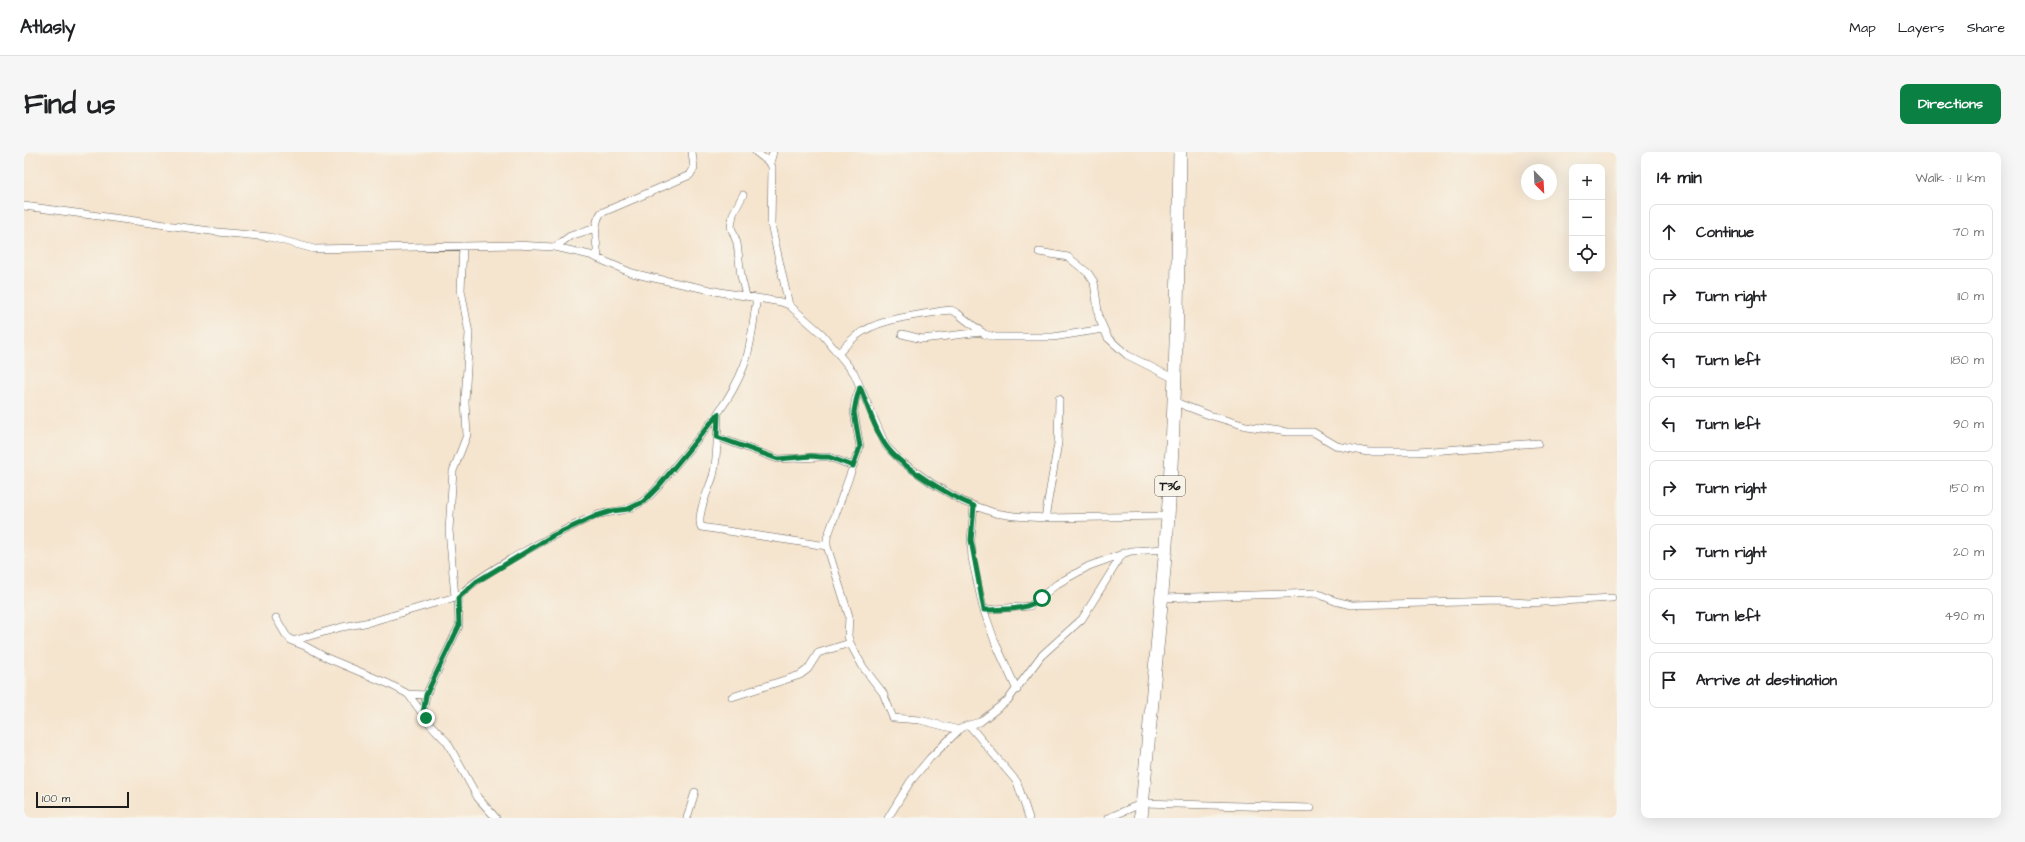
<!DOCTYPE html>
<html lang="en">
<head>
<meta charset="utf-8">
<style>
  :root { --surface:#fff; --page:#f6f6f6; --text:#202124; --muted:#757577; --line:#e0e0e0; --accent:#0b8043 }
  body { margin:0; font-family:"Architects Daughter",sans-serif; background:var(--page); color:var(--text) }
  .controls { position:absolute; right:12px; top:12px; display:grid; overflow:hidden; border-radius:8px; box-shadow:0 4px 16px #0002 }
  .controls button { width:36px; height:36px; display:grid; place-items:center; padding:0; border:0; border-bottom:1px solid var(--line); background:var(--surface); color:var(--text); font:20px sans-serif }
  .compass { position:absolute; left:1497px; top:12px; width:36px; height:36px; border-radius:50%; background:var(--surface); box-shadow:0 4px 16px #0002; rotate:156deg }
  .scale { position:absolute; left:12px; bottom:10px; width:93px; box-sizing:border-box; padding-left:4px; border:2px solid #1c1c1c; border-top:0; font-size:11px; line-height:14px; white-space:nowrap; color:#1c1c1c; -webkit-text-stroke:3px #f7f3e8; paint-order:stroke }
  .stop { position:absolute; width:12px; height:12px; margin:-9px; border:3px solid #0b8043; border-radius:50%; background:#fff }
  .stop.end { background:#0b8043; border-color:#fff; box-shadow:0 1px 4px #0008 }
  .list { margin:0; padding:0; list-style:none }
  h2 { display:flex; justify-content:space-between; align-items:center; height:52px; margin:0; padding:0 16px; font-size:17px }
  h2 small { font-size:13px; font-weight:400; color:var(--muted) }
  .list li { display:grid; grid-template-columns:26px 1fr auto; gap:12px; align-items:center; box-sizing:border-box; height:56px; margin:0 8px 8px; padding:0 8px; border:1px solid var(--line); border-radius:8px }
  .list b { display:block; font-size:15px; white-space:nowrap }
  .list em { font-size:13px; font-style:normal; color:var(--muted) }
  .icon { flex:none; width:22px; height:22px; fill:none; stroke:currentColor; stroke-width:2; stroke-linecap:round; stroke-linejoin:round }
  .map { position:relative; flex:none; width:1593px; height:666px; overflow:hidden; border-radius:8px }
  header { display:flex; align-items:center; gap:24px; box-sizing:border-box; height:56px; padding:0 20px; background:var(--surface); border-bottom:1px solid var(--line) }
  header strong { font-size:19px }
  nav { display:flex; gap:22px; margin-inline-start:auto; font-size:14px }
  .intro { display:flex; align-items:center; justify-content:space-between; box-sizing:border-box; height:96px; padding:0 24px }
  h1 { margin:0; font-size:28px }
  .button { padding:10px 18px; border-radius:8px; background:var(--accent); color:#fff; font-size:14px; font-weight:700 }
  main { display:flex; gap:24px; padding:0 24px }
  aside { flex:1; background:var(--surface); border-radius:8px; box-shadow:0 4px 16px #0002 }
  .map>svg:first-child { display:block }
</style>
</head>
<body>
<header>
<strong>Atlasly</strong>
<nav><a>Map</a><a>Layers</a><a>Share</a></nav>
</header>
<div class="intro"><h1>Find us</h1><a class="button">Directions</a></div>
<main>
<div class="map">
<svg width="1593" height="666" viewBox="0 0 1593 666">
  <rect width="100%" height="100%" fill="#f7f3e8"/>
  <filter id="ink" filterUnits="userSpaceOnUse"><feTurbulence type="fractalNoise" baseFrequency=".025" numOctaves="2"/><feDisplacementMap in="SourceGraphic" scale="8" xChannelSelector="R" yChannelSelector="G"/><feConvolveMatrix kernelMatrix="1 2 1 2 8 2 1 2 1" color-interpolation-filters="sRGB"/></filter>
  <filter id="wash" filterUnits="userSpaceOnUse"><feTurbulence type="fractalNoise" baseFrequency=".012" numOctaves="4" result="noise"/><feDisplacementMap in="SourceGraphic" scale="16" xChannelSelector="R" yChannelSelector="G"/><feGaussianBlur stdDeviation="0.9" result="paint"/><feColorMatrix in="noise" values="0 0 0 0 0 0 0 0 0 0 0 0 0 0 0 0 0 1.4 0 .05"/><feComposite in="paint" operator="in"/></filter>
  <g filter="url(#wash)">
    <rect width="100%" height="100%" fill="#f5e4ce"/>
  </g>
  <g filter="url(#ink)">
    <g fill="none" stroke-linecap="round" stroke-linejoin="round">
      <g stroke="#68625a" stroke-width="8">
        <path id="street" d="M732,0l14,11 2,4 -1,57 18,81
          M746,11l3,-11
          M719,43l-10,19 -2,13 6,16 4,33 5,20
          M0,54l194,26 52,5 44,12 201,-4 40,2 35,8 42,18 17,4 71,15 61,10 8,3 33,29 32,39 32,73 16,16 31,22 31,18 31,11 19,3 31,2 123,-2
          M531,95l15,-11 26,-8
          M1015,100l29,5 20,16 6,9 5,36 9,20 19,17 48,24
          M574,106c-1,-14 -6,-33 3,-45l89,-38 4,-7 -2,-16
          M878,182l20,5 60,-7
          M815,201c5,-6 11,-12 17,-17 23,-18 59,-20 86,-25l9,-1 6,3 27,21 11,3h58l50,-8
          M836,235l-5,14 -1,11 6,35 -33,91v8l22,70 -1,20 2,7 13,24 20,26 10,25 27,2 39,10
          M1151,250l34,13 37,11 41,6h26l24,14 31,6h49l121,-9
          M694,263c-1,20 0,42 -5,61 -4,13 -17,39 -12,51l126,19
          M693,285l61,22 43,-2h8l24,9
          M950,354l-3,34 1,18 11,50 12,34 22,48
          M1021,366l13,-75 1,-44
          M431,445l-6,-67 4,-59 14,-36 -2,-33 4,-69 -8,-43 2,-44
          M1138,446l154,-5 19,8 16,4 148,-4 29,2 84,-5
          M960,458l46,-4 27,-22 32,-18 42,-15 35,-2
          M252,466l10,17 6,6 50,-14 28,-5 89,-26
          M268,489l13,5 22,12 62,26 19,10 22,30 17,18 31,56 18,20
          M384,542l18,1
          M708,545l68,-22 8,-6 10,-16 32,-10
          M399,562l3,-19 33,-69 -1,-28c14,-22 112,-72 139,-83 13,-4 26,-3 38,-9 17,-8 29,-27 40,-40 26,-31 54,-61 69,-100 8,-21 9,-46 13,-68
          M945,573l48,57 12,36
          M663,666l8,-26
          M864,666l22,-36 20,-24 29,-28 6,-4 15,-4 28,-22 33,-44 41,-37 41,-66
          M1084,666l35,-15 168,5"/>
      </g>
      <g stroke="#68625a" stroke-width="14">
        <path id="highway" d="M1117,666c9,-100 20,-200 27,-301 8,-121 10,-243 12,-365"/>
      </g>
      <use href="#street" stroke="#fff" stroke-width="7"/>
      <use href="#highway" stroke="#fff" stroke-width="13"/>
    </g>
  </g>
  <g fill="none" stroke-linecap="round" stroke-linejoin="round" filter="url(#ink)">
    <path stroke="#0b8043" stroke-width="5" d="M402,566l-3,-4 3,-19 33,-69 -1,-28 18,-16 78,-47 42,-19 16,-5 16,-2 15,-7 15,-15 60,-73 -1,23 61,22 33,-3 10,1h8l24,9 7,-19 -6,-35 2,-11 4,-14c8,19 14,42 26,59 15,21 64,50 88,60l-3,34 13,70c20,-1 42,1 58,-12"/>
  </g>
  <g text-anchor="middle" stroke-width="3" stroke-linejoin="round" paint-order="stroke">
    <rect fill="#f7f3e8" stroke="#5e5c59" stroke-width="1" x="1131" y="324" width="30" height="20" rx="3"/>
    <g font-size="12" font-weight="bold" fill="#1c1c1c">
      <text x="1146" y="338">T36</text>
    </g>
  </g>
</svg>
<div class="controls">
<button>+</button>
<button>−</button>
<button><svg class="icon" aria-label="locate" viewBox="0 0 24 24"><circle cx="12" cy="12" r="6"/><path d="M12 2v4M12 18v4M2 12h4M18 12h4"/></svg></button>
</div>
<svg class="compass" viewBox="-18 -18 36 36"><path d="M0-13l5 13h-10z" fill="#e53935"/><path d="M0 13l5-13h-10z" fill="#757577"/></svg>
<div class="scale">100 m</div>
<div class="stop" style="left:1018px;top:446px"></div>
<div class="stop end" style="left:402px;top:566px"></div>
</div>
<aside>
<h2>14 min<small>Walk · 1.1 km</small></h2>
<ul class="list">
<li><svg class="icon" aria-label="ahead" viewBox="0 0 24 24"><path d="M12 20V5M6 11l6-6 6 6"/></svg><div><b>Continue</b></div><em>70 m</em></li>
<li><svg class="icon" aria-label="right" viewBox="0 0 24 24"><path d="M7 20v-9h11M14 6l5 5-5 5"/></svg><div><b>Turn right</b></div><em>110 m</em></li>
<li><svg class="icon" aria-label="left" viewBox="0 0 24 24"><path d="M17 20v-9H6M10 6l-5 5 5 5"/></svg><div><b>Turn left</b></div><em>180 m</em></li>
<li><svg class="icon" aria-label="left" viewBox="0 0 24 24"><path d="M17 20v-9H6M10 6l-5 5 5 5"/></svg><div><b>Turn left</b></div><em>90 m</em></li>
<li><svg class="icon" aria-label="right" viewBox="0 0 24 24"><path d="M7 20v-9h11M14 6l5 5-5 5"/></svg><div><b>Turn right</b></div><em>150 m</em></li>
<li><svg class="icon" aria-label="right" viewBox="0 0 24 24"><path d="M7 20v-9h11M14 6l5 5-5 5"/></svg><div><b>Turn right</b></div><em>20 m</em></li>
<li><svg class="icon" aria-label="left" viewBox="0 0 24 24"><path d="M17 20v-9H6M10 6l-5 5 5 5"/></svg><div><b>Turn left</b></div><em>490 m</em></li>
<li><svg class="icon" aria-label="arrive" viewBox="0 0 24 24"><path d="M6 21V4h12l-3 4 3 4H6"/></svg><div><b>Arrive at destination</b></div></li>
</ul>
</aside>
</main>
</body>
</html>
